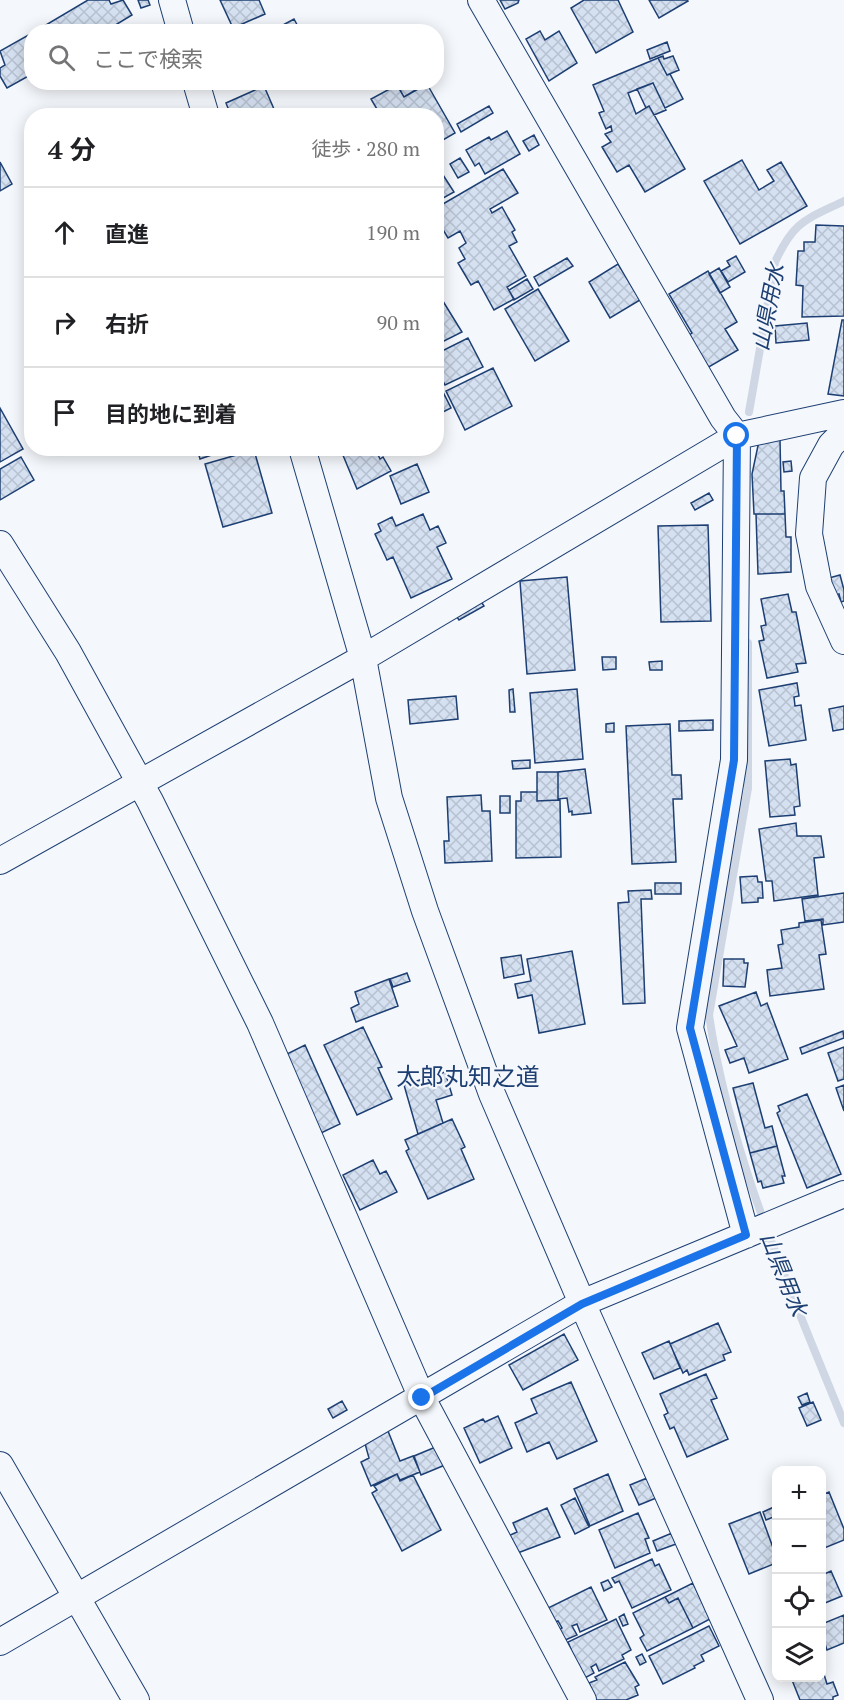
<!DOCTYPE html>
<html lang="ja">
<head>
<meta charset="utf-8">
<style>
  :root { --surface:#fff; --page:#f2f2f2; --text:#202124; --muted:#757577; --line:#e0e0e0 }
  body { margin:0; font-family:"PT Serif","Noto Sans JP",serif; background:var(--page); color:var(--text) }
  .controls { position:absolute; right:18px; bottom:18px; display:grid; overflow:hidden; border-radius:12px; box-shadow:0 3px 15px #0003 }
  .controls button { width:54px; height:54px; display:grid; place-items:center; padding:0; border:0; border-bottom:2px solid var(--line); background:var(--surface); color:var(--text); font:30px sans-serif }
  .stop { position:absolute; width:18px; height:18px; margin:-14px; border:4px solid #1a73e8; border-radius:50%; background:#fff }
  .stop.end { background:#1a73e8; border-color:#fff; box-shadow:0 2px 6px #0008 }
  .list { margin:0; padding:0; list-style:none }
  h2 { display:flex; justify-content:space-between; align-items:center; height:78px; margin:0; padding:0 24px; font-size:26px }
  h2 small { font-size:20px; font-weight:400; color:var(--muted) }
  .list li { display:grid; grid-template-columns:39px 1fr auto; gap:18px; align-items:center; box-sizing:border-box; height:90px; padding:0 24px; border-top:2px solid var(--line) }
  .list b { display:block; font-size:22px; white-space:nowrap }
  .list em { font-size:20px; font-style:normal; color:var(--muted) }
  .icon { flex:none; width:33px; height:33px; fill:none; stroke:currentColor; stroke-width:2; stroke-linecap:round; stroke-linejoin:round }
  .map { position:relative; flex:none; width:844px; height:1700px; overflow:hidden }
  .search { position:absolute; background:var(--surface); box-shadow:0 3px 15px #0003; left:24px; top:24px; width:420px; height:66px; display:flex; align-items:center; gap:15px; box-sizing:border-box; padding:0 21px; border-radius:24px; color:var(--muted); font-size:22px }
  .panel { position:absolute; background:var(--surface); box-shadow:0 3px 15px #0003; left:24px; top:108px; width:420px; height:348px; border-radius:24px }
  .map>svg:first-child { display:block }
</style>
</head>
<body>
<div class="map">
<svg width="844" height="1700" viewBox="0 0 844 1700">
  <defs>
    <pattern id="building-cross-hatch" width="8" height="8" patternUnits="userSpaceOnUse" patternTransform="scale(1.5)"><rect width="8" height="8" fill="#d5e0f0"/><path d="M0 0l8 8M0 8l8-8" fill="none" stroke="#b6c1d1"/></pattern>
  </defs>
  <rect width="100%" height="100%" fill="#f4f7fb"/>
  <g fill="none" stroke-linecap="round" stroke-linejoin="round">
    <path stroke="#cfd7e4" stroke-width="8" d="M749,412l26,-150c19,-41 30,-42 69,-61
      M748,643v145l-39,227c21,143 82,276 135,408"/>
  </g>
  <path fill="url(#building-cross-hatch)" stroke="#1d3f73" stroke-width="1.5" d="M88,0h21l2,4 12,-4 9,15 -28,17h-70z
    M138,0h10l2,5 -9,3z
    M220,0h39l6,14 -32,14z
    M500,0h19l-1,3 -13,6z
    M584,0h34l15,32 -37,21 -25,-45z
    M649,0h38l1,1 -29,17z
    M294,19l7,13h-31z
    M540,31l5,9 14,-9 18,32 -28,18 -23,-42z
    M32,33v41l-25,14 -7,-12v-8l5,-3 -5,-14z
    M667,42l3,9 -20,8 -3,-9z
    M663,56l1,3 9,-3 6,14 -12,5 -9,-17z
    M658,58l9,17 3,-1 13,25 -18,9 -12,-25 -25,10 8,21 13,-8 36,63 -40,23 -16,-27 -12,7 -15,-25 9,-5 -6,-8 7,-3 -1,-5 -5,3 -7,-16 5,-2 -11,-26z
    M400,82h23l1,3 -20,12 -7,-13z
    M653,83l13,27 -12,5 -5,-9 -3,2 -9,-19z
    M427,84l28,49 -19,11v-28h-55l-10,-17 26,-14 7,12z
    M264,86l13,30h-46l-5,-13z
    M489,106l4,7 -32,19 -4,-8z
    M507,131l13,23 -35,20 -6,-11 -4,3 -9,-16 23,-13 2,3z
    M534,135l5,10 -10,6 -6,-10z
    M460,158l9,14 -11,6 -8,-14z
    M742,160l17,30 15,-9 -7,-11 14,-8 26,44 -67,38 -36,-63z
    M0,162l12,22 -12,7z
    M436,164l18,28 -18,10z
    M503,169l15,24 -28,16 2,4 10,-6 13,23 -3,2 5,10 -8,4 17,30 -19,11 7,12 -20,11 -16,-29 -7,4 -13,-22 7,-4 -6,-11 7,-5 -6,-12 -12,7 -12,-20v-10z
    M816,225l28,1v90l-42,1 1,-31 -7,-1 2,-34h6v-9h11z
    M736,256l9,16 -17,10 -7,-11 9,-5 -3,-5z
    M567,258l6,8 -34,20 -5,-9z
    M618,264l22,36 -30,18 -21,-36z
    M719,268l11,19 -10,6 -11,-19z
    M708,271l29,51 -12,7 13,21 -31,18 -19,-32 4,-3 -23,-39z
    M527,279l6,10 -19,11 -5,-10z
    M538,289l31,52 -34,20 -30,-52z
    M441,298l21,34 -26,13v-46z
    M842,320h2v76l-16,-2z
    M807,323l2,17 -33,3 -1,-17z
    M468,338l15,29 -38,18 -9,-18v-13z
    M493,368l19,38 -47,24 -19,-39z
    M442,390l9,18 -14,7 -1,-22z
    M0,408l23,41 -23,13z
    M780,439l1,52h3l1,23h-31l-2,-40 7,-33z
    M197,448h35l-32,11z
    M340,448h35l5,11 3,-2 8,14 -34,18z
    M254,450l18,63 -49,14 -18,-63z
    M21,457l13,23 -34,20v-31z
    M791,461l1,10 -8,1 -1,-10z
    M417,464l12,28 -28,12 -11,-28z
    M709,493l4,7 -18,10 -4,-7z
    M423,514l7,16 8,-4 8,17 -9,4 15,32 -41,19 -18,-41 -6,3 -12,-26 6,-3 -3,-7 14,-7 4,9z
    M756,514h29l1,23h5v35l-33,2z
    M708,525l3,96 -50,1 -3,-96z
    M840,575l4,15v11l-3,1 -2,-8 -5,2 -5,-18z
    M567,577l8,93 -48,4 -7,-93z
    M788,594l4,18h4l10,51 -10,1 2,8 -31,6 -8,-37 5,-1 -3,-14 5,-1 -5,-26z
    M480,600l4,6 -25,14 -4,-6z
    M602,657h14v12l-13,1z
    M662,661v9h-12l-1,-8z
    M797,683l2,13 -5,1 1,9 6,-1 5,35 -37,6 -10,-56z
    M513,689l2,23h-5l-1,-22z
    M577,689l6,70 -48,4 -5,-70z
    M456,696l2,23 -48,5 -2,-24z
    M844,706v23l-11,2 -4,-22z
    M713,720v10l-34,1v-10z
    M614,723v9h-8v-8z
    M670,724l2,51h9l1,24h-9l3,63 -44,2 -6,-138z
    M790,759l1,6 5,-1 4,42 -6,1 1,8 -25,2 -5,-56z
    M530,760v8l-17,1 -1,-8z
    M585,769l6,44 -19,2v-4l-3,1 -2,-14 -9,1v-27z
    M537,772h21v28l-21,1z
    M521,792h16v9l23,-1 1,57 -45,1v-57h5z
    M481,795l1,16h8l2,50 -47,2 -1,-22h5l-2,-44z
    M500,796h10v17h-10z
    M796,823l1,13h24l3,21 -10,1 4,37 -44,6 -2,-20h-6l-7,-52z
    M757,876l1,6h4l1,16h-5v4l-16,1 -2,-26z
    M655,883h26v11h-26z
    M651,890l1,9h-11l4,104 -22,1 -5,-101 11,-1 -1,-11z
    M844,893v29l-21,3v-6l-18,2 -3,-22z
    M821,920l5,34 -7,1 5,34 -54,7 -3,-26 15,-2 -4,-23 5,-1 -2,-14 18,-3v-4z
    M572,951l13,73 -46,9 -7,-38 -14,3 -3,-14 16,-3 -4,-22z
    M521,955l3,19 -20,4 -3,-20z
    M724,959h20v4h4l-3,24 -22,-1z
    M407,973l3,8 -17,6 -3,-8z
    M389,979l9,27 -42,16 -5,-14 8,-4 -4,-12z
    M756,992l5,14 6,-3 21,56 -39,14 -5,-15 -14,5 -5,-13 12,-4 -18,-40z
    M363,1027l19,40 -4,1 14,31 -35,16 -33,-70z
    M843,1031l1,7 -42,16 -2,-6z
    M305,1045l35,79 -19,9 -38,-77z
    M844,1047v32l-6,2 -10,-28z
    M445,1072l7,23 -16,5 7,23 -25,11 -14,-49z
    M753,1083l12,45 7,-2 5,20 -27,7 -17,-65z
    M844,1085v26l-8,-23z
    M807,1094l34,80 -34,14 -30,-75 3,-2 -2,-5z
    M452,1119l13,28 -4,2 13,30 -46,20 -22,-48 3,-2 -4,-9z
    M777,1146l8,30h-3l2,7 -21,5 -2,-7 -3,1 -8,-29z
    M373,1160l7,14 6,-3 11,21 -37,18 -17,-35z
    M718,1323l13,29 -8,3 2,5 -36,15 -2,-5 -4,3 -13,-29z
    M564,1334l14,26 -55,30 -14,-25z
    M669,1341l11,27 -26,11 -12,-26z
    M706,1374l11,24 -6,2 17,39 -41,18 -13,-30 -4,2 -6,-14 4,-2 -8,-19z
    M571,1382l26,59 -40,18 -8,-17 -22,10 -12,-29 22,-10 -6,-14z
    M807,1393l3,9 -8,3 -4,-8z
    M342,1401l5,9 -14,8 -5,-9z
    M813,1402l8,18 -14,6 -8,-18z
    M498,1416l14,32 -32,15 -16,-35 19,-9 2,3z
    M388,1431l12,30 13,-5 7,16 -20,8 -3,-6 -26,12 -10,-24 8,-4 -5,-18z
    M438,1446l7,19 -24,10 -7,-19z
    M397,1474l3,7 13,-6 28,55 -39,21 -30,-58 5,-3 -3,-4z
    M608,1474l15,37 -33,15 -16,-37z
    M647,1478l9,20 -17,7 -9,-20z
    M829,1492l15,37v11l-22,9v-54z
    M575,1498l14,29 -14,7 -14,-29z
    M776,1506v10l-10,4 -3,-8z
    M547,1508l13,29 -45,17 -7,-18 9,-4 -4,-9z
    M760,1512l16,44v7l-27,11 -20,-50z
    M638,1513l11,25 -4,1 5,14 -35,15 -16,-38z
    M672,1533l4,11 -19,7 -4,-10z
    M652,1559l3,7 4,-2 12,26 -39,18 -13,-27 -4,2 -3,-5z
    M831,1571l11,25 -17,7 -3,-8v-20z
    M608,1580l4,7 -8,4 -3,-8z
    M693,1583l17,36 -17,9 -15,-30 -9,5 -4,-6z
    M591,1587l16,33 -27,12 -3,-8 -5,2 5,9 -14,6 -5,-11 4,-2 -4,-7 -3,1 -7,-14z
    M665,1597l4,6 9,-5 15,30 -46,23 -7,-13 4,-3 -11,-22z
    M624,1614l4,10 -5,2 -4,-9z
    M844,1615v28l-17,7 -5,-15v-11z
    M616,1619l15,31 -9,5 2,4 -25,12 -3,-7 -5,3 3,6 -11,6 -15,-37z
    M709,1626l10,20 -18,9 3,6 -10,5 1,2 -32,16 -14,-28z
    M642,1654l4,8 -6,3 -4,-8z
    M625,1662l14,23 -4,2 3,8 -12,5h-30l-7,-17 8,-3 -2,-3z
    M822,1668l5,16 6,-2 5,13 -5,2v3h-33l-8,-20 30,-2z"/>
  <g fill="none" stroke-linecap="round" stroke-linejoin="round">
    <g stroke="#1d3f73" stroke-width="28">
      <path id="street" d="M172,0l9,32
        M481,0l242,418 14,18 -3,324 -44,268 56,207
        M196,82l10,34
        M844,432l-13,13 -18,33 -4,56 10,52 25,55
        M302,448l61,210 26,140 36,113 67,183 90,209 178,397
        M0,544l68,108 82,149 110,222 162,375 161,302
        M0,861l363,-203 374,-222 107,-23
        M0,1465l136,235
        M0,1642l582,-339 262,-109"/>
    </g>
    <use href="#street" stroke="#f4f7fb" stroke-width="26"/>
  </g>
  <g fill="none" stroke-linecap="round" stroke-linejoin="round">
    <path stroke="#1a73e8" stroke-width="8" d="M422,1398l160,-94 164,-69 -56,-207 44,-268 3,-324"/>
  </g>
  <g text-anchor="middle" stroke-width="4.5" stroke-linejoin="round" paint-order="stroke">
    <g font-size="22" font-style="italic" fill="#1d3f73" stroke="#f4f7fb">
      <text transform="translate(768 307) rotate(-79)" y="8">山県用水</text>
      <text transform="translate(784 1274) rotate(68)" y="8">山県用水</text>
    </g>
    <g font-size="24" fill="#1d3f73" stroke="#f4f7fb">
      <text x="468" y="1085">太郎丸知之道</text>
    </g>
  </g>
</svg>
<div class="controls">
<button>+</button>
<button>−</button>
<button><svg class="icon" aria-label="locate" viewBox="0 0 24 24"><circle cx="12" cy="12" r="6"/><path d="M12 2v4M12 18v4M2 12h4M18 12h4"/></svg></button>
<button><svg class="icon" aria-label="layers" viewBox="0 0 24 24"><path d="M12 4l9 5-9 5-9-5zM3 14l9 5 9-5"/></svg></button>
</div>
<div class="stop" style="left:737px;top:436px"></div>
<div class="stop end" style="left:422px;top:1398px"></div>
<div class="search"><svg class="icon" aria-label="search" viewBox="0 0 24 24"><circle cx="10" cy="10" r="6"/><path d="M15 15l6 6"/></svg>ここで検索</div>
<section class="panel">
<h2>4 分<small>徒歩 · 280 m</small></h2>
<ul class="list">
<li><svg class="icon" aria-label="ahead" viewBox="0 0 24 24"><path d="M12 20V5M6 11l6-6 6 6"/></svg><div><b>直進</b></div><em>190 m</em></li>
<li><svg class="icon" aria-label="right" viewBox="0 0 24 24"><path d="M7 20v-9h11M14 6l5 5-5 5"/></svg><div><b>右折</b></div><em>90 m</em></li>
<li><svg class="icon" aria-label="arrive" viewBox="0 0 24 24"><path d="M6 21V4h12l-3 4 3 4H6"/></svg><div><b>目的地に到着</b></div></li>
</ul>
</section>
</div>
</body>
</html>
